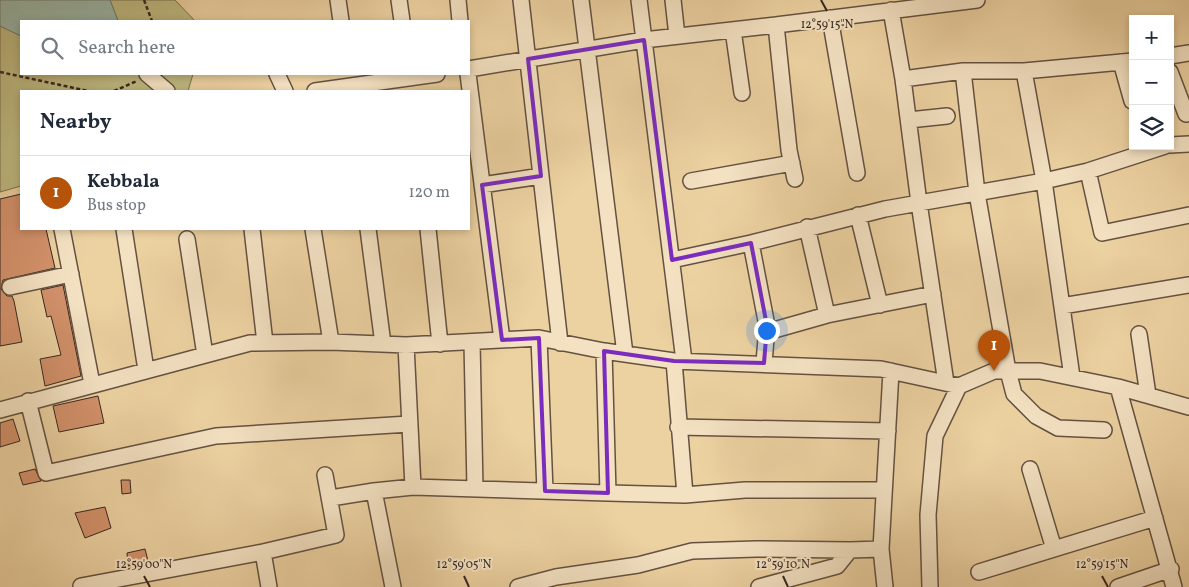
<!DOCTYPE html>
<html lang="en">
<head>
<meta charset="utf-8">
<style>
  :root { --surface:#fff; --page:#f6f6f7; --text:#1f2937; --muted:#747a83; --line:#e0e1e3; --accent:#b45309 }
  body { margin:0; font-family:Vollkorn,serif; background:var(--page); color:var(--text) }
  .controls { position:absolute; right:15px; top:15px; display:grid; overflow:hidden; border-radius:0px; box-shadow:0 2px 8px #0003 }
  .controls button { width:45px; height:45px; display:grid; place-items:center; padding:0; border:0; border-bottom:1px solid var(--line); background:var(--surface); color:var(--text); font:25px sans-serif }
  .you { position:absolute; left:766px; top:330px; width:18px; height:18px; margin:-12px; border:4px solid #fff; border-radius:50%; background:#1a73e8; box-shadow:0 0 0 8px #1a73e833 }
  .badge { display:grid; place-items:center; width:32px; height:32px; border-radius:50%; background:var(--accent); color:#fff; font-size:16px; font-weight:700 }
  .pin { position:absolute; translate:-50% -41px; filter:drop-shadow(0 1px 2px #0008) }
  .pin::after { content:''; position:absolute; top:26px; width:18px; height:15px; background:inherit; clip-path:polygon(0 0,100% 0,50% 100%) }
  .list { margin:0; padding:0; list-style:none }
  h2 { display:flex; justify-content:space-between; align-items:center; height:65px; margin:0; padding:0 20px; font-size:21px }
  h2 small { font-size:16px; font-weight:400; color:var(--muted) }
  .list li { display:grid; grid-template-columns:32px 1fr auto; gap:15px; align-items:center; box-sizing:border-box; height:75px; padding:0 20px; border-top:1px solid var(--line) }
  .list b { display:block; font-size:19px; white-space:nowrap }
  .list p { margin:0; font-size:16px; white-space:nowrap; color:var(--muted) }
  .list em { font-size:16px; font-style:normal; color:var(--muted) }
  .icon { flex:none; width:28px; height:28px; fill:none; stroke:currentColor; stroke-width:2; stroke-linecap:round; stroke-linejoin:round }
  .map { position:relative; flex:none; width:1189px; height:587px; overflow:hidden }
  .search { position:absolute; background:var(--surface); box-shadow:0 2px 8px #0003; left:20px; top:20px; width:450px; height:55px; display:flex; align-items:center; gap:12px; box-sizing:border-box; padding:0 18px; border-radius:0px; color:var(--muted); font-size:19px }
  .panel { position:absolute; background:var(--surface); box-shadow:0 2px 8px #0003; left:20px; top:90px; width:450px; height:140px; border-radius:0px }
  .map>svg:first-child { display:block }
</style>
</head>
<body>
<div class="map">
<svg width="1189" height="587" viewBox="0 0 1189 587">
  <rect width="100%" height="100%" fill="#ecd1a1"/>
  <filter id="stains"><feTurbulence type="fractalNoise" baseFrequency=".004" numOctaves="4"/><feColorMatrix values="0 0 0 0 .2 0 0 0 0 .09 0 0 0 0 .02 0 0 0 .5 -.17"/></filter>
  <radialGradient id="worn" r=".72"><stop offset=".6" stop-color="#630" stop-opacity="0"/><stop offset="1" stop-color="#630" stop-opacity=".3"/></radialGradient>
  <path fill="#beb980" stroke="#7a7050" d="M110,0h65l20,21h-77z
    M0,26l21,10v38h172l-5,17h-167v95l-21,6z"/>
  <path fill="#99b7a8" stroke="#727d72" d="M0,0h110l8,21h-97v15l-21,-10z"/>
  <path fill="#d2916a" stroke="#372721" d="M21,194v35h25l9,39 -52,12 -2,9 6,7h5l2,5 8,41 -22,4v-147z
    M63,285l18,91 -36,10 -5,-27 21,-4 -10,-39 -4,1 -6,-27z
    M98,396l6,27 -45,9 -6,-26z
    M13,419l7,22 -20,6v-24z
    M35,469l6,12 -18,4 -4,-12z
    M121,480h9l1,13 -9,1z
    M105,507l6,21 -26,10 -10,-25z
    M145,549l3,12 -20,5 -1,-13z"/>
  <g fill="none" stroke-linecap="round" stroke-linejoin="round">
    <g stroke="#645241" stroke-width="18">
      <path id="minor" d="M338,0l3,21
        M399,0l3,21
        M458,0l2,21
        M521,0l39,343
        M581,0l44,354
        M639,0l45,361
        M673,0l4,36
        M891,10l12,69 60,-8 14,122 31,178 6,23 22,22 22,12 46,2
        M830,18l27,155
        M733,30l9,63
        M1170,56l19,-3
        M1121,62l11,39
        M469,69l175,-29 132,-15
        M963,71h61
        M1170,72l16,42
        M147,74l20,17
        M277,74l8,17
        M468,74l34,266
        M903,79l16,124 27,180
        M315,91l122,-17
        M909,120l38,-4
        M1170,145l19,-1
        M1088,171l77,-25
        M795,179l-6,-29 -13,-125 201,-25
        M691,181l101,-18
        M482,185l59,-9
        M858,215l22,90
        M807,227l20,88 106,-21
        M62,229l30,155
        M124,229l22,141
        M252,229l13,114
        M313,229l18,113
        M368,229l15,115
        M428,229l12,115
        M187,239l18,116
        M751,243l16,83 -3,37
        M672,260l79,-17 134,-34 159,-28 44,-10 14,62 87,-18
        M10,287l61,-13
        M1062,306l127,-21
        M767,332l60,-17
        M1139,334l9,61
        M539,338l6,153
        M472,342l3,147
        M604,351l4,142 77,2
        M674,361l11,134 60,-5h139
        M1072,377l-28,-196 -20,-110 109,-10
        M1118,387l56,200
        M28,401l18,72 170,-37 193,-12
        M0,410l250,-67 81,-1 75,3 133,-7 65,13 70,10 207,8 78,17
        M678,427l210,4
        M1030,469l24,80
        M413,487l195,6
        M331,498l43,-7
        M881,549l10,-178
        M979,572l176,-54
        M81,586l182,-34
        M269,587l-6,-35 73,-17 -11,-60
        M393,587l-19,-96 39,-4 -7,-142
        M518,587l38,-10 82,-12 54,-14 64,-2 94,1
        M759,587l78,-21 13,-16 31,-1 4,38
        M930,587l-2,-72 7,-79 24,-50 35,-15h46l78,16 71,20
        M1118,587l53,-18"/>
    </g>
    <path stroke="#372721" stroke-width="2.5" stroke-dasharray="4 2.5" stroke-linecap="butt" d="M144,0l8,21
      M0,72l88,19
      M114,91l23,-10"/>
    <use href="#minor" stroke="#f3e1c2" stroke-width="15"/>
  </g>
  <path fill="none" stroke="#7b2cbf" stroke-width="4" stroke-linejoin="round" d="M644,40l28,220 79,-17 16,83 -3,37 -90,-2 -70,-10 4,142 -63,-2 -6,-153 -37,2 -20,-155 59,-9 -13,-117z"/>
  <path fill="none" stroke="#372721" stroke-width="2" d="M821,0l6,11M144,576l6,11M464,576l5,11M783,576l5,11M1102,576l6,11"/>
  <g font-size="12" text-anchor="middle" fill="#372721" stroke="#f3e1c2" stroke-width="4" stroke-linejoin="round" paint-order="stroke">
    <text x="827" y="28">12°59'15"N</text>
    <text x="144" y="568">12°59'00"N</text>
    <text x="464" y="568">12°59'05"N</text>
    <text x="783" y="568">12°59'10"N</text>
    <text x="1102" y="568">12°59'15"N</text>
  </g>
  <rect width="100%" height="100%" filter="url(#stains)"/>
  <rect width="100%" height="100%" fill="url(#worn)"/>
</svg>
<div class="controls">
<button>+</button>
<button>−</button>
<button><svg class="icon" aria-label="layers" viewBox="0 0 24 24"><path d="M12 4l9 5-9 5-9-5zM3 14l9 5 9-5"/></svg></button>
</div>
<div class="you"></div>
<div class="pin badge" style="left:994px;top:371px">1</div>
<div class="search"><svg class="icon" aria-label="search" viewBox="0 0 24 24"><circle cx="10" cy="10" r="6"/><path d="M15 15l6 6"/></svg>Search here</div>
<section class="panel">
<h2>Nearby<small></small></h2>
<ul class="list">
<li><span class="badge">1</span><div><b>Kebbala</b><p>Bus stop</p></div><em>120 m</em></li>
</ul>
</section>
</div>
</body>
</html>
